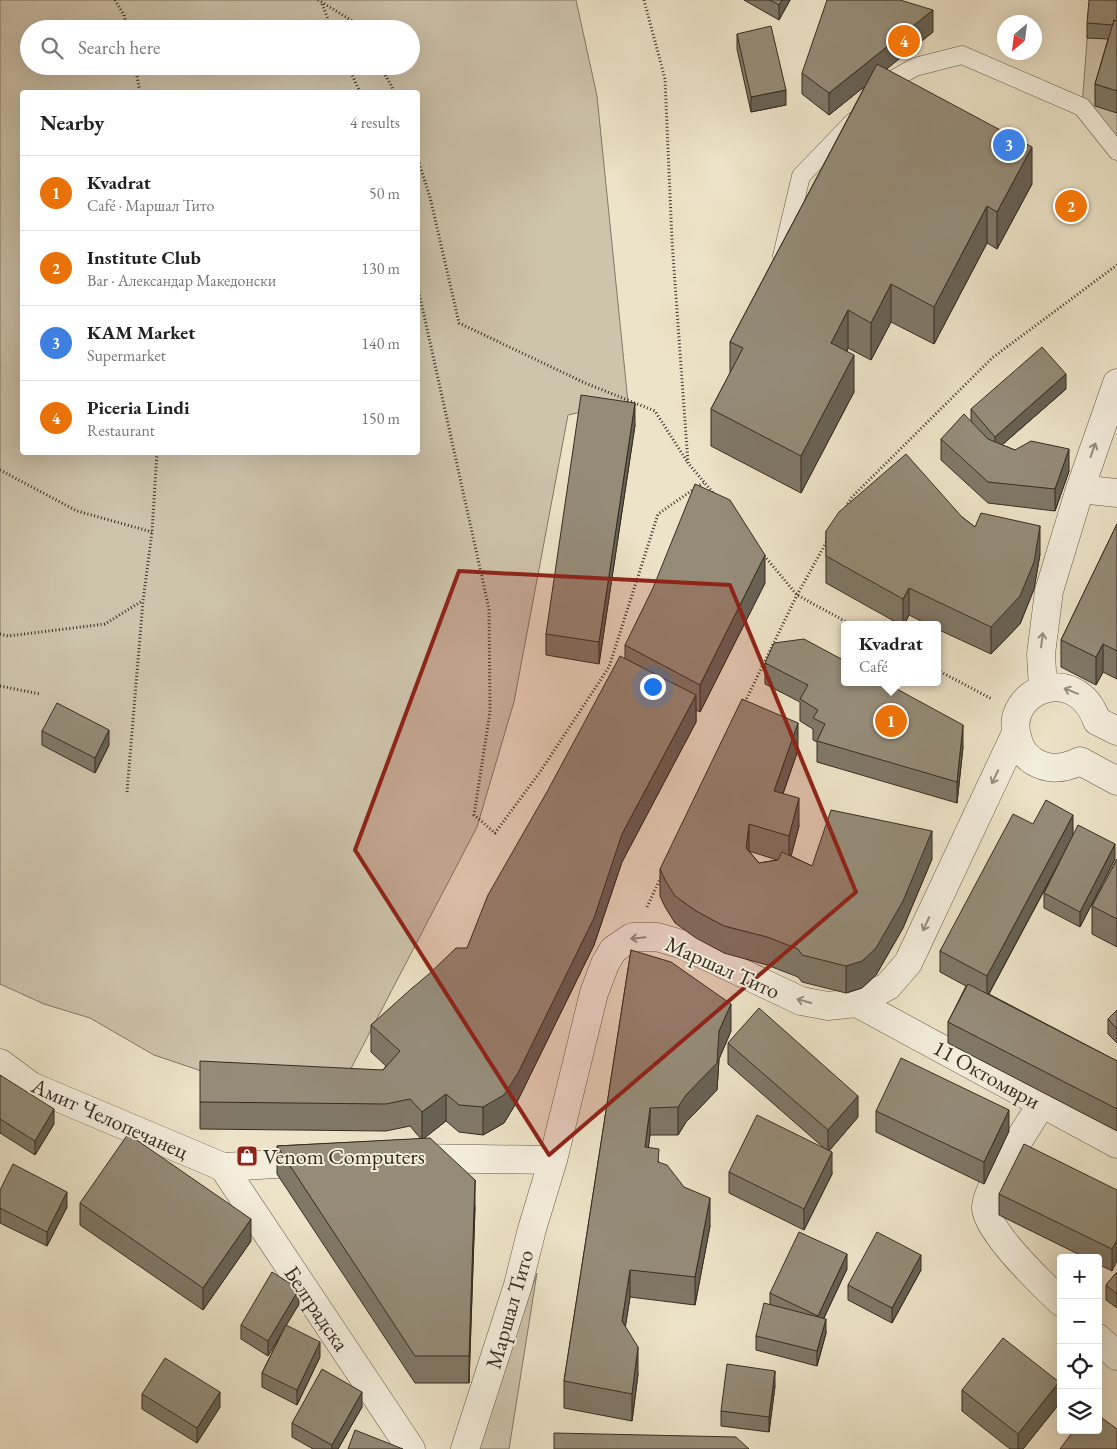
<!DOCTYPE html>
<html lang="en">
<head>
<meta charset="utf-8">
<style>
  :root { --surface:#fff; --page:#f2f2f2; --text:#222; --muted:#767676; --line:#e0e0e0; --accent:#0b8043 }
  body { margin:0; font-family:"EB Garamond",serif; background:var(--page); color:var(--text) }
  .controls { position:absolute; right:15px; bottom:15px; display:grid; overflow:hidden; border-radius:5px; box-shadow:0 5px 20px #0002 }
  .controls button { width:45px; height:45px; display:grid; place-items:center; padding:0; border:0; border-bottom:1px solid var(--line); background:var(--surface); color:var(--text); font:25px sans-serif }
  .compass { position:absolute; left:997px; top:15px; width:45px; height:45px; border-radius:50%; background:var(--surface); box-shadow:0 5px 20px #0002; rotate:208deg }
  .you { position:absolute; left:652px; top:686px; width:18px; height:18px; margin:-12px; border:4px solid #fff; border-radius:50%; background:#1a73e8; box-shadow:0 0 0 8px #1a73e833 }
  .badge { display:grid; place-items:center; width:32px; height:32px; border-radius:50%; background:var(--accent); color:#fff; font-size:16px; font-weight:700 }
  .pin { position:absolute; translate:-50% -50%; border:2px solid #fff; box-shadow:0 1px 5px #0006 }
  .popup { position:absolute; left:841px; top:621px; width:100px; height:65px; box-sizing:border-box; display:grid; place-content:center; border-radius:5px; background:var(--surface); filter:drop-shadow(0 1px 4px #0005); font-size:16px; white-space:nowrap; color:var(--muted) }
  .popup b { font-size:19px; color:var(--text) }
  .popup::after { content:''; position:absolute; left:50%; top:100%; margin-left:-10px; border:10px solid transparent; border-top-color:var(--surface) }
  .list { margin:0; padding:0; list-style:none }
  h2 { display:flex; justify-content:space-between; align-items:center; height:65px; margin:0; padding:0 20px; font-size:21px }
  h2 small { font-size:16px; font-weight:400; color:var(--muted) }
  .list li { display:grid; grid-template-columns:32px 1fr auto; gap:15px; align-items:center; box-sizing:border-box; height:75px; padding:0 20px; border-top:1px solid var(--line) }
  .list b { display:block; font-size:19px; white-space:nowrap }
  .list p { margin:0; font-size:16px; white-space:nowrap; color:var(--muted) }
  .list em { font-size:16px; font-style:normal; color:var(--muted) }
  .icon { flex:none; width:28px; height:28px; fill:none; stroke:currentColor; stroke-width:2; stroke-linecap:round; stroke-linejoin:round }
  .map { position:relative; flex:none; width:1117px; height:1449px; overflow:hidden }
  .search { position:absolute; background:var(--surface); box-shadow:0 5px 20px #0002; left:20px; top:20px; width:400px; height:55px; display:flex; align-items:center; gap:12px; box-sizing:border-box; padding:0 18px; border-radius:28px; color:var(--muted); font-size:19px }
  .panel { position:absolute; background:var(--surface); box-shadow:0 5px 20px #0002; left:20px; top:90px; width:400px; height:365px; border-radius:5px }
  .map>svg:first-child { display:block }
</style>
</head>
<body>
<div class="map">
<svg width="1117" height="1449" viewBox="0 0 1117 1449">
  <rect width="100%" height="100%" fill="#ede3c8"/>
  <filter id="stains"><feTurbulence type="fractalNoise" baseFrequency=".004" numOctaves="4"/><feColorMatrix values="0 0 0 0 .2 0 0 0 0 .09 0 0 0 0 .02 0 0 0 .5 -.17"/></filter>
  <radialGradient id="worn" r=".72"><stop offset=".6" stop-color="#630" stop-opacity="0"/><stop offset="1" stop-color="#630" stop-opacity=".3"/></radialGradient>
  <path fill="#cec4ac" stroke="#827866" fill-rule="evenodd" d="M0,0h576l21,96 31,306 -60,13 -54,287 -37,125 -131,251 -106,6 -86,-29 -64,-37 -46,-14 -44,-20zM29,29h382v37h-382zM22,92h396v360h-396z
    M1090,0h27v151l-35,-44z
    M537,1273l-28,176h-33z"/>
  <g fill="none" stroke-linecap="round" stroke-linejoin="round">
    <g stroke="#645a4b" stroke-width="19">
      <path id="lane" d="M881,91l6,-8 28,-16 47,-12 120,52 35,44
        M782,256l19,-80 53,-55"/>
    </g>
    <g stroke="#645a4b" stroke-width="29">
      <path id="street" d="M1080,489l37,4
        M1043,689l-2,-35 8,-63 31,-102 37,-106
        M1117,731l-20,-10c-21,-60 -93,-30 -80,15 2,11 7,19 16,25 16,10 31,8 47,0l37,20
        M857,1003l260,141
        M0,1063l31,23 192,81 91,-5
        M1042,1103c-14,24 -54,80 -56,104 -2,22 58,79 75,95
        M415,1158l138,2
        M223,1167l188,282
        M1098,1338l19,18
        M465,1449l53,-164 14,-56 21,-69 41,-167 11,-29 8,-14 19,-13h25l24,7 120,57 27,5 29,-3 31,-17 20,-23 108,-230"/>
    </g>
    <path stroke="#362d21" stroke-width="3" stroke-dasharray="1 2.5" stroke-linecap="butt" d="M115,0l9,15 3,14
      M318,0l33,20 6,9
      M644,0l21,79 7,162 16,222 26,31
      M322,4l10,25
      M135,66l5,26
      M348,66l12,26
      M380,66l11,19 3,7
      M418,160l12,37 29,126 126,60 70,28 33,52
      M418,288l71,321 1,103 -16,103 21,18 45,-61 69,-105 49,-153 46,-32
      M0,470l77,41 75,21
      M846,507l6,-10 140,-139 125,-93
      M762,553l35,42 55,30
      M0,634l8,2 97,-12 37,-23
      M937,670l55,29
      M0,686l40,8
      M745,702l52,-107 30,-54
      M127,792l16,-191 9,-69 5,-80
      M647,907l15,-32"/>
    <use href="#lane" stroke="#f3eddb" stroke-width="18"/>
    <use href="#street" stroke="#f3eddb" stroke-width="28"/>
  </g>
  <path fill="#807867" stroke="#362d21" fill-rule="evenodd" d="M744,0h46l-11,20z
    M1117,0v113l-22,-7v-22l13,-45 -21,-1v-15z
    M933,32l-47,37 146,115 -35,65 -10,-6 -53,101 -43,-22 -20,38 -23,-12 -1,3 7,41 -53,101 -90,-47v-37l19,-36v-31l135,-256 -36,29 -27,-21v-21z
    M737,34l49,71 -35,7 -14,-63z
    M1066,389l-64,56 67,26 -14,40 -67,-8 -47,-43v-21l30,-18v-12z
    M635,425l-36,239 -53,-9v-21z
    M962,517l13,10 65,27 -6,35 -14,35 -29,30 -54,-25v-4h-8l-20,-10 -5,10h-3l-75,-42v-52z
    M1117,524v155l-14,-7 -7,13 -35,-18v-27z
    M765,583l-65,129 -4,-2v12l-74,140 -28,83 -76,155 -14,23 -21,12 -24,-3 -13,-11 -22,17 51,69 -6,176h-54l-138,-209v-28l144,-7 -11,-13 -24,5 -186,-2v-27l183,-32 3,-4 -15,-14v-27l96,-77 158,-289v-14z
    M765,663l198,84 -6,56 -140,-41v-20l-4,-2v-11l-13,-8v-19l-35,-18z
    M42,731l67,14 -14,28 -53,-28z
    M798,750l-15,44 16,32 -8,30 21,10 120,-7 -29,69 -27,47 -14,13 -16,5 -44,-11 -4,-5 -31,-12 -43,-12 -28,-15 -21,-15 -10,-16 -5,-11v-27zM749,851l28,9 -18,3z
    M1033,824l40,11 42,24 -35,68 -36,-19v-15l15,-30 -70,131 128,67v70l-169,-88v-21l18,-36 -26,-14v-21z
    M1117,859v88l-25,-13v-28z
    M631,950l100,81 -12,28 -2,31 -31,32 -8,13h-28l-2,13 11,14 51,64 -15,79 -65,-8 -5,30 13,47 -6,47 -68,-13v-27z
    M1117,1010v33l-9,-9v-15z
    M728,1043l130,74 -29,34 3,23 -28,56 -75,-37v-21l95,-24 -96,-84z
    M0,1075l54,49 -19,31 -35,-22z
    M876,1111l133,20 -25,53 -108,-52z
    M0,1190l67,17 -20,39 -47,-23z
    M1117,1190l-5,81 -14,-7v-6h-12l-87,-43v-21z
    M80,1203l171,38 -48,69 -123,-85z
    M847,1269l-23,49 2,15 -9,33 -61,-16v-14l14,-32v-11z
    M921,1270l-29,53 -44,-23v-15z
    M1117,1272v36l-11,-8v-15z
    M299,1304l-13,21 34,32 -23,48 -35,-18v-14l20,-41 -14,24 -27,-17v-14z
    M775,1386l-6,46 -48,-6v-15z
    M962,1390l97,14 -36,45h-13l-48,-38z
    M142,1394l78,13 -23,36 -55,-34z
    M362,1407l-24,42h-25l-21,-12v-14z"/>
  <path fill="#686254" stroke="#362d21" d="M782,0h8l-11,20v-15z
    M933,10v22l-104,83v-22z
    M786,90v15l-35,7v-15z
    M1032,147v37l-35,65v-37z
    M987,206v37l-53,101v-37z
    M891,284v38l-20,38v-37z
    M848,310v38l-17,32v-37z
    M854,355v37l-53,101v-37z
    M1066,374v15l-71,62v-14z
    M635,403v22l-36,239v-22z
    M1069,449v22l-14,40v-22z
    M1040,526v28l-6,35 -14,35 -29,30v-27z
    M765,555v28l-65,129v-27z
    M909,588v27l-5,10h-1v-26z
    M1103,644v28l-7,13v-28z
    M696,695v27l-74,140 -28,83 -76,155 -14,23 -21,12v-28l139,-273z
    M798,723v27l-24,69v-28z
    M963,725v22l-6,56v-21z
    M109,730v15l-14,28v-15z
    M799,798v28l-10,38v-28z
    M1073,815v21l-86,161v-21z
    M749,824v27l-3,25v-28z
    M932,831v28l-29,69 -27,47 -14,13 -16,5v-27z
    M1115,844v15l-35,68v-15z
    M731,1004v27l-12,28 -2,31 -31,32 -8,13v-28l41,-76z
    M446,1094v27l-24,19v-28z
    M858,1096v21l-30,35v-22z
    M650,1108v27l-5,40v-28z
    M54,1109v15l-19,31v-14z
    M1009,1110v21l-25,53v-22z
    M832,1152v22l-28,56v-21z
    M475,1180v27l-6,176v-27z
    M67,1192v15l-20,39v-14z
    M710,1198v28l-15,79v-28z
    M251,1219v22l-48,69v-22z
    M1117,1240v21l-5,10v-22z
    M847,1254v15l-29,61v-14z
    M921,1255v15l-29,53v-15z
    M630,1270v27l-8,52v-28z
    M299,1289v15l-31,52v-15z
    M826,1319v14l-9,33v-15z
    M320,1342v15l-23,48v-15z
    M638,1347v27l-6,47v-27z
    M775,1371v15l-6,46v-15z
    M1059,1382v22l-36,45h-5v-15z
    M220,1392v15l-23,36v-15z
    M362,1392v15l-24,42h-6v-4z"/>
  <path fill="#958c78" stroke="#362d21" d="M770,0h12l-3,5z
    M827,0h73l33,10 -104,83 -27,-20z
    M1089,0h28v21l-3,-1 -1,5 -26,-2z
    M1114,20l3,1v70l-22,-7z
    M771,26l15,64 -35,7 -14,-63z
    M877,64l155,83 -35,65 -10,-6 -53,101 -43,-23 -20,39 -23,-13 -17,33 23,12 -53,101 -90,-47 32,-61 -13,-6z
    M1042,347l24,27 -71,63 -24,-28z
    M581,395l54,8 -36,239 -53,-8z
    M964,414l24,25 27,11 16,-9 38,8 -14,40 -67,-7 -47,-43z
    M906,454l56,63 13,10 6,-14 59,13 -6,36 -14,34 -29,31 -82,-39 -6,11 -77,-43v-25l13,-19z
    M695,484l35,16 35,55 -65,130 -75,-40 28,-57z
    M1117,524v127l-14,-7 -7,13 -35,-17z
    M804,639l41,22v21h39l79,43 -6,57 -140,-41 8,-17 -12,-6 5,-8 -18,-11 8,-14 -43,-22 9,-20z
    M620,656l76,39 -74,139 -28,84 -76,155 -14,22 -21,12 -24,-2 -13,-11 -24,18 -12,-13 -24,5 -186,-2v-41l183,9 17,-19 -29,-26 40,-36 18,-15 27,-26h11l21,-53 60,-105z
    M742,699l56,24 -24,68 25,7 -10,38 -40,-12 -3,24 13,15 19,-3 4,-8 30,14 19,-56 101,21 -29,70 -27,47 -14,13 -16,5 -44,-11 -4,-6 -31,-12 -43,-11 -28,-15 -21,-15 -10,-16 -5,-11z
    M57,703l52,27 -14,28 -53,-27z
    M1046,800l27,15 -86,161 -47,-25 73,-137 20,10z
    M1078,825l37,19 -35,68 -36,-19z
    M1117,859v60l-25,-13z
    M631,950l40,12 60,42 -12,27 -2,32 -31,32 -8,12 -28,1 -5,39 14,2 -1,13 9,3 17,22 26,11 -15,79 -65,-7 -8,51 16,26 -6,47 -68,-13z
    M968,984l149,77v48l-169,-87z
    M759,1008l99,88 -30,34 -100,-87z
    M1117,1010v19l-9,-10z
    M901,1058l108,52 -25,52 -108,-51z
    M0,1075l54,34 -19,32 -35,-22z
    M757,1115l75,37 -28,57 -75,-37z
    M128,1134l123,85 -48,69 -123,-85z
    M430,1138l45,42 -6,176h-54l-138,-210z
    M1024,1144l93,46v50l-5,9 -113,-55z
    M13,1164l54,28 -20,40 -47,-24v-18z
    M799,1232l48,22 -29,62 -48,-23z
    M877,1232l44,23 -29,53 -44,-23z
    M272,1272l27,17 -31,52 -27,-16z
    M1117,1272v22l-11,-9z
    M764,1303l62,16 -9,32 -61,-15z
    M286,1325l34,17 -23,48 -35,-17z
    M1003,1338l56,44 -41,52 -56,-44z
    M165,1358l55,34 -23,36 -55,-34z
    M727,1364l48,7 -6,46 -48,-6z
    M322,1369l40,23 -30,53 -40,-22z
    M1098,1415l19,14v20h-57l14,-19h24z
    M355,1430l48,19h-55z
    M554,1433l182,4 13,12h-195z"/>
  <defs><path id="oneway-shaft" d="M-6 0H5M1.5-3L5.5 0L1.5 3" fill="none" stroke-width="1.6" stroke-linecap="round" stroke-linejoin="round" transform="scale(1.25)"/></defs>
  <g stroke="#948d7e">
    <use href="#oneway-shaft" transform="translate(1093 450) rotate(-70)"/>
    <use href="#oneway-shaft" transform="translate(1042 640) rotate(-83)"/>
    <use href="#oneway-shaft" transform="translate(1071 691) rotate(-158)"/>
    <use href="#oneway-shaft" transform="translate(995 777) rotate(115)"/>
    <use href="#oneway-shaft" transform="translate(926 924) rotate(115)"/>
    <use href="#oneway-shaft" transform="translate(638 938) rotate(174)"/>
    <use href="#oneway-shaft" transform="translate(804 1001) rotate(-164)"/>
  </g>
  <path fill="#8f2418" fill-opacity="0.2" stroke="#8f2418" stroke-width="4" stroke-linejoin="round" d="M459,571l271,14 126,307 -307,263 -194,-305z"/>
  <defs>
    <g id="shop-square" transform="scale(1.125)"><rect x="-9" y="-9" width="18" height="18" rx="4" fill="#8f2418" stroke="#f3eddb"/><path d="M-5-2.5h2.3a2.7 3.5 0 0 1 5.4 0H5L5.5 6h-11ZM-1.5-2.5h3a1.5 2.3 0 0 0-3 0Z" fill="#fff"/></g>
  </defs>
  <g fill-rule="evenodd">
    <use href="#shop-square" x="247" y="1156"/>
  </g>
  <g text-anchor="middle" stroke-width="4" stroke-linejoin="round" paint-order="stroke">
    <g font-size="22" fill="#362d21" stroke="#f3eddb">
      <text transform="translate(723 967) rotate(24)" y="8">Маршал Тито</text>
      <text transform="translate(987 1074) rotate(29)" y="8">11 Октомври</text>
      <text transform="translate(110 1118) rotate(24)" y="8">Амит Челопечанец</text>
      <text transform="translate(317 1308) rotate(56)" y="8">Белградска</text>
      <text transform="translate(509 1309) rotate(-74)" y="8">Маршал Тито</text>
    </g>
    <g font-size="22" fill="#362d21" stroke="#f3eddb" text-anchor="start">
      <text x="263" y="1164">Venom Computers</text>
    </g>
  </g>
  <rect width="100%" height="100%" filter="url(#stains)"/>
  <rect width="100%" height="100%" fill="url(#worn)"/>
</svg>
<div class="controls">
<button>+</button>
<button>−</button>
<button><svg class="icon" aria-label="locate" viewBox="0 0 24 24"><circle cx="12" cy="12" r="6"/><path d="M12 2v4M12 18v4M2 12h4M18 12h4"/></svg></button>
<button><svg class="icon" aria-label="layers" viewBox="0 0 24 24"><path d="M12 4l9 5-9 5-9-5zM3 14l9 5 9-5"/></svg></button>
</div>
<svg class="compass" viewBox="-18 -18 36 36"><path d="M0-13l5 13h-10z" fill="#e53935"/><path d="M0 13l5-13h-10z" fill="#767676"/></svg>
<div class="you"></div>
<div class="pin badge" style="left:891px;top:721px;background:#e8710a">1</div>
<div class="popup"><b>Kvadrat</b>Café</div>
<div class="pin badge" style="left:1071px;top:206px;background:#e8710a">2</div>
<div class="pin badge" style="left:1009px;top:145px;background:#3f7fe0">3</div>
<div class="pin badge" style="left:904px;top:41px;background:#e8710a">4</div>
<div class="search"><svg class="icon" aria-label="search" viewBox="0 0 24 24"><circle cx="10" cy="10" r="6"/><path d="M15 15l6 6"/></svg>Search here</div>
<section class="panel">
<h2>Nearby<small>4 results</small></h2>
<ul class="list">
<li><span class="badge" style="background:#e8710a">1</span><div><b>Kvadrat</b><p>Café · Маршал Тито</p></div><em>50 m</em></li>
<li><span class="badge" style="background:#e8710a">2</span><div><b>Institute Club</b><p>Bar · Александар Македонски</p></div><em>130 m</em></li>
<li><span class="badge" style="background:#3f7fe0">3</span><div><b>KAM Market</b><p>Supermarket</p></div><em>140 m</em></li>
<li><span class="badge" style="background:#e8710a">4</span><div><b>Piceria Lindi</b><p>Restaurant</p></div><em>150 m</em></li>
</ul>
</section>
</div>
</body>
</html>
